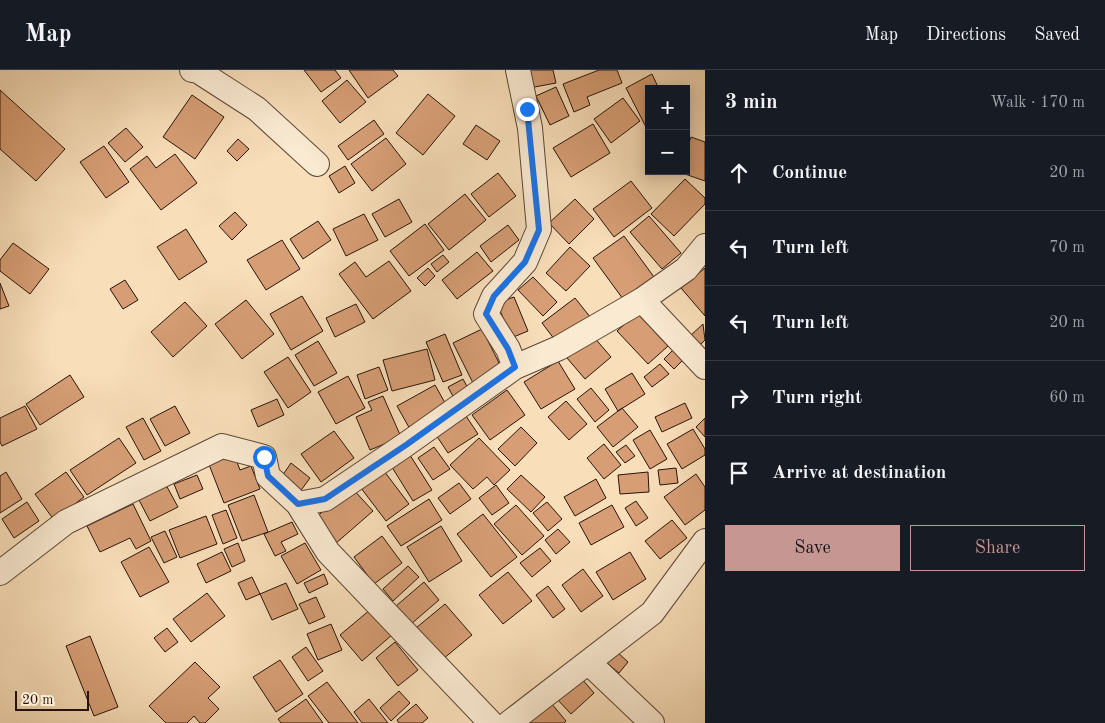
<!DOCTYPE html>
<html lang="en">
<head>
<meta charset="utf-8">
<style>
  :root { --surface:#171b24; --page:#20242c; --text:#f1f3f6; --muted:#9ea1a6; --line:#363941; --accent:#c59692 }
  body { margin:0; font-family:"Old Standard TT",serif; background:var(--page); color:var(--text) }
  .controls { position:absolute; right:15px; top:15px; display:grid; overflow:hidden; border-radius:0px; box-shadow:0 2px 12px #0003 }
  .controls button { width:45px; height:45px; display:grid; place-items:center; padding:0; border:0; border-bottom:1px solid var(--line); background:var(--surface); color:var(--text); font:25px sans-serif }
  .scale { position:absolute; left:15px; bottom:12px; width:74px; box-sizing:border-box; padding-left:5px; border:2px solid #28150a; border-top:0; font-size:14px; line-height:18px; white-space:nowrap; color:#28150a; -webkit-text-stroke:4px #faead2; paint-order:stroke }
  .stop { position:absolute; width:15px; height:15px; margin:-11px; border:4px solid #1a73e8; border-radius:50%; background:#fff }
  .stop.end { background:#1a73e8; border-color:#fff; box-shadow:0 1px 5px #0008 }
  .list { margin:0; padding:0; list-style:none }
  h2 { display:flex; justify-content:space-between; align-items:center; height:65px; margin:0; padding:0 20px; font-size:21px }
  h2 small { font-size:16px; font-weight:400; color:var(--muted) }
  .list li { display:grid; grid-template-columns:32px 1fr auto; gap:15px; align-items:center; box-sizing:border-box; height:75px; padding:0 20px; border-top:1px solid var(--line) }
  .list b { display:block; font-size:19px; white-space:nowrap }
  .list em { font-size:16px; font-style:normal; color:var(--muted) }
  .actions { display:flex; gap:10px; padding:15px 20px }
  .actions a { flex:1; padding:11px 0; border:1px solid var(--accent); border-radius:0px; text-align:center; font-size:18px; color:var(--accent) }
  .actions .main { background:var(--accent); color:#111 }
  .icon { flex:none; width:28px; height:28px; fill:none; stroke:currentColor; stroke-width:2; stroke-linecap:round; stroke-linejoin:round }
  .map { position:relative; flex:none; width:705px; height:653px; overflow:hidden }
  header { display:flex; align-items:center; gap:30px; box-sizing:border-box; height:70px; padding:0 25px; background:var(--surface); border-bottom:1px solid var(--line) }
  header strong { font-size:24px }
  nav { display:flex; gap:28px; margin-inline-start:auto; font-size:18px }
  main { display:flex }
  aside { flex:1; background:var(--surface) }
  .map>svg:first-child { display:block }
</style>
</head>
<body>
<header>
<strong>Map</strong>
<nav><a>Map</a><a>Directions</a><a>Saved</a></nav>
</header>
<main>
<div class="map">
<svg width="705" height="653" viewBox="0 0 705 653">
  <rect width="100%" height="100%" fill="#f8deb9"/>
  <filter id="stains"><feTurbulence type="fractalNoise" baseFrequency=".004" numOctaves="4"/><feColorMatrix values="0 0 0 0 .2 0 0 0 0 .09 0 0 0 0 .02 0 0 0 .5 -.17"/></filter>
  <radialGradient id="worn" r=".72"><stop offset=".6" stop-color="#630" stop-opacity="0"/><stop offset="1" stop-color="#630" stop-opacity=".3"/></radialGradient>
  <path fill="#d79e75" stroke="#28150a" d="M304,0h31l6,8 -20,14z
    M349,0h44l5,6 -30,22z
    M526,0h27l3,13 -27,5z
    M599,0h18l5,13 -35,14 3,8 -16,7 -11,-28z
    M652,4l7,15h-10l-2,40 -21,-41z
    M347,10l19,22 -26,21 -18,-22z
    M556,17l13,29 -19,9 -14,-29z
    M0,20l65,59 -29,32 -36,-32z
    M428,24l27,22 -32,39 -27,-22z
    M192,25l32,22 -29,42 -32,-22z
    M623,28l17,23 -29,22 -17,-24z
    M374,50l10,14 -36,26 -10,-14z
    M593,54l17,29 -39,24 -18,-29z
    M476,55l24,16 -13,19 -24,-16z
    M126,58l17,19 -18,15 -17,-19z
    M691,67l14,5v39l-26,-9 7,-1v-20z
    M386,68l20,26 -34,27 -21,-27z
    M238,69l11,10 -12,12 -10,-10z
    M104,76l25,36 -23,16 -26,-36z
    M175,84l22,29 -36,27 -31,-41 17,-13 9,12z
    M345,96l10,17 -16,10 -10,-17z
    M498,103l18,23 -27,21 -18,-23z
    M685,109l20,19v6l-31,32 -23,-22z
    M631,111l21,27 -38,29 -21,-28z
    M465,124l21,26 -37,30 -21,-26z
    M399,129l13,23 -27,15 -13,-23z
    M575,129l19,20 -25,25 -20,-21z
    M235,142l12,13 -15,15 -13,-14z
    M364,144l14,26 -32,16 -13,-27z
    M649,146l32,37 -19,16 -32,-37z
    M318,151l13,19 -28,19 -13,-20z
    M425,154l19,26 -35,26 -19,-25z
    M508,155l11,15 -28,22 -11,-16z
    M186,159l21,33 -28,18 -22,-33z
    M624,166l30,41 -31,22 -30,-41z
    M282,170l18,29 -34,21 -19,-30z
    M13,173l36,26 -19,25 -30,-23v-11z
    M570,177l20,19 -24,25 -20,-18z
    M477,182l16,19 -36,28 -15,-19z
    M443,185l6,7 -12,10 -6,-8z
    M389,191l22,30 -38,28 -34,-45 16,-12 11,15z
    M428,198l7,8 -10,10 -8,-8z
    M705,198v48l-24,-28z
    M533,207l24,25 -14,14 -25,-26z
    M125,210l13,20 -15,9 -13,-20z
    M0,213l9,23 -9,3z
    M302,226l21,35 -32,19 -21,-36z
    M514,227l14,34 -17,7 -14,-35z
    M575,228l16,20 -33,26 -16,-21z
    M246,230l28,34 -32,25 -27,-35z
    M185,232l22,24 -34,31 -22,-25z
    M356,234l9,18 -30,15 -9,-19z
    M637,243l31,33 -20,18 -31,-33z
    M703,254l2,16 -6,6 -9,-10z
    M482,259l22,44 -29,14 -22,-44z
    M445,264l17,41 -19,7 -17,-40z
    M593,266l18,21 -26,22 -18,-21z
    M318,271l19,32 -23,13 -19,-31z
    M427,279l8,31 -43,11 -9,-31z
    M673,280l10,10 -9,9 -10,-10z
    M288,287l23,35 -23,16 -24,-36z
    M558,291l17,28 -34,20 -17,-27z
    M660,294l9,10 -17,13 -8,-10z
    M379,297l9,23 -23,9 -8,-24z
    M632,303l13,21 -27,17 -13,-22z
    M70,305l14,22 -44,28 -14,-21z
    M348,306l17,32 -29,16 -18,-32z
    M463,309l8,15 -15,8 -8,-15z
    M435,315l14,25 -38,21 -14,-25z
    M591,318l18,22 -14,12 -18,-23z
    M507,320l18,25 -35,25 -18,-25z
    M383,326l18,41 -31,13 -14,-33 16,-7 -4,-8z
    M277,329l7,16 -26,12 -7,-17z
    M566,331l21,23 -18,16 -21,-23z
    M685,333l7,15 -30,14 -7,-15z
    M25,336l12,23 -35,17 -2,-4v-24z
    M175,336l15,27 -25,13 -15,-27z
    M622,338l16,19 -25,20 -16,-20z
    M464,343l14,21 -30,19 -14,-21z
    M143,348l18,33 -17,9 -18,-33z
    M705,348v19l-9,-10z
    M521,357l16,16 -22,23 -17,-17z
    M693,359l12,20v6l-23,14 -15,-25z
    M650,360l17,29 -17,10 -17,-29z
    M334,361l20,27 -33,24 -20,-28z
    M119,368l17,25 -49,32 -17,-25z
    M479,368l31,32 -16,15 -7,-8 -14,12 -23,-24z
    M604,374l17,21 -17,14 -17,-21z
    M626,375l9,11 -10,7 -9,-11z
    M434,377l16,22 -17,11 -15,-22z
    M233,382l7,18 11,-4 9,23 -36,14 -16,-41z
    M408,382l24,38 -19,11 -23,-37z
    M291,393l19,15 -11,15 -19,-14z
    M676,398l2,15 -18,2 -2,-15z
    M384,401l25,33 -23,17 -25,-33z
    M6,402l16,27 -22,14v-37z
    M66,402l18,25 -30,23 -19,-26z
    M648,402l1,20 -29,2 -2,-19z
    M696,404l9,13v23l-20,15 -21,-28z
    M197,405l6,14 -23,10 -6,-15z
    M521,405l24,22 -14,15 -24,-23z
    M596,409l10,19 -31,18 -11,-19z
    M459,413l12,16 -21,15 -12,-16z
    M166,415l12,22 -28,14 -11,-21z
    M496,415l13,18 -17,12 -13,-17z
    M351,417l22,24 -38,33 -22,-24z
    M254,425l14,37 -26,9 -14,-36z
    M429,429l13,21 -41,26 -14,-20z
    M636,431l12,17 -12,8 -11,-18z
    M27,432l12,19 -25,17 -12,-19z
    M547,432l15,17 -14,12 -15,-18z
    M133,434l18,37 -15,8 -6,-11 -30,14 -13,-26z
    M516,435l28,31 -22,19 -28,-31z
    M612,435l12,22 -33,18 -12,-22z
    M226,440l11,28 -14,6 -11,-29z
    M483,444l34,43 -26,20 -34,-43z
    M206,446l11,28 -37,14 -11,-28z
    M672,450l15,18 -27,21 -15,-18z
    M292,452l6,12 -17,8 5,9 -11,5 -11,-22z
    M441,456l21,35 -33,21 -22,-35z
    M558,459l12,13 -14,12 -11,-14z
    M165,461l12,26 -13,6 -13,-26z
    M382,466l20,27 -28,21 -20,-27z
    M238,473l7,18 -13,6 -8,-18z
    M305,473l16,27 -24,14 -16,-28z
    M149,477l20,35 -29,15 -19,-35z
    M540,478l11,13 -19,16 -12,-14z
    M222,482l9,19 -25,12 -9,-19z
    M630,482l16,27 -33,21 -17,-28z
    M408,496l11,11 -26,24 -10,-12z
    M583,499l20,27 -22,16 -19,-27z
    M508,502l24,29 -29,23 -24,-29z
    M324,504l4,10 -19,9 -5,-10z
    M252,507l8,17 -14,6 -8,-17z
    M424,512l15,18 -28,24 -15,-18z
    M286,513l12,26 -26,11 -12,-26z
    M548,516l17,23 -12,9 -17,-23z
    M207,523l18,23 -34,26 -18,-23z
    M316,527l9,20 -16,7 -10,-20z
    M445,534l27,31 -29,24 -27,-31z
    M371,539l22,25 -31,27 -22,-26z
    M331,554l11,26 -24,10 -11,-26z
    M167,558l11,14 -13,10 -11,-14z
    M90,566l28,71 -24,9 -28,-70z
    M395,572l23,28 -20,16 -22,-28z
    M306,577l17,24 -15,10 -16,-24z
    M616,581l12,11 -9,11 -12,-10z
    M280,590l23,34 -27,18 -23,-35z
    M195,592l25,25 -12,11 11,11 -14,14h-5l-6,-7 -7,7h-21l-17,-17z
    M581,608l13,15 -23,21 -14,-15z
    M327,612l31,41h-29l-21,-27z
    M399,621l11,12 -19,18 -11,-13z
    M306,629l17,24h-42l-3,-4z
    M369,629l19,24h-26l-8,-11z
    M551,633l15,18 -2,2h-35z
    M416,634l12,14 -6,5h-23l-2,-3z"/>
  <g fill="none" stroke-linecap="round" stroke-linejoin="round">
    <g stroke="#5c4736" stroke-width="26">
      <path id="minor" d="M192,0l6,1 59,38 60,55
        M642,230l63,67
        M515,297l-7,-18 -22,-35 8,-18 31,-34 14,-33 -9,-101 -12,-58
        M298,434l30,48 163,171
        M0,503l66,-51 156,-76 42,11 4,19 30,28 27,-5 80,-54 110,-78 44,-19 83,-48 44,-31 19,-23
        M589,593l63,60
        M509,653l143,-110 53,-72"/>
    </g>
    <use href="#minor" stroke="#faead2" stroke-width="24"/>
  </g>
  <g fill="none" stroke-linecap="round" stroke-linejoin="round">
    <path stroke="#1a73e8" stroke-width="6" d="M264,387l4,19 30,28 27,-5 81,-54 109,-78 -7,-18 -22,-35 8,-18 31,-34 14,-32 -12,-121"/>
  </g>
  <rect width="100%" height="100%" filter="url(#stains)"/>
  <rect width="100%" height="100%" fill="url(#worn)"/>
</svg>
<div class="controls">
<button>+</button>
<button>−</button>
</div>
<div class="scale">20 m</div>
<div class="stop" style="left:264px;top:387px"></div>
<div class="stop end" style="left:527px;top:39px"></div>
</div>
<aside>
<h2>3 min<small>Walk · 170 m</small></h2>
<ul class="list">
<li><svg class="icon" aria-label="ahead" viewBox="0 0 24 24"><path d="M12 20V5M6 11l6-6 6 6"/></svg><div><b>Continue</b></div><em>20 m</em></li>
<li><svg class="icon" aria-label="left" viewBox="0 0 24 24"><path d="M17 20v-9H6M10 6l-5 5 5 5"/></svg><div><b>Turn left</b></div><em>70 m</em></li>
<li><svg class="icon" aria-label="left" viewBox="0 0 24 24"><path d="M17 20v-9H6M10 6l-5 5 5 5"/></svg><div><b>Turn left</b></div><em>20 m</em></li>
<li><svg class="icon" aria-label="right" viewBox="0 0 24 24"><path d="M7 20v-9h11M14 6l5 5-5 5"/></svg><div><b>Turn right</b></div><em>60 m</em></li>
<li><svg class="icon" aria-label="arrive" viewBox="0 0 24 24"><path d="M6 21V4h12l-3 4 3 4H6"/></svg><div><b>Arrive at destination</b></div></li>
</ul>
<div class="actions"><a class="main">Save</a><a>Share</a></div>
</aside>
</main>
</body>
</html>
